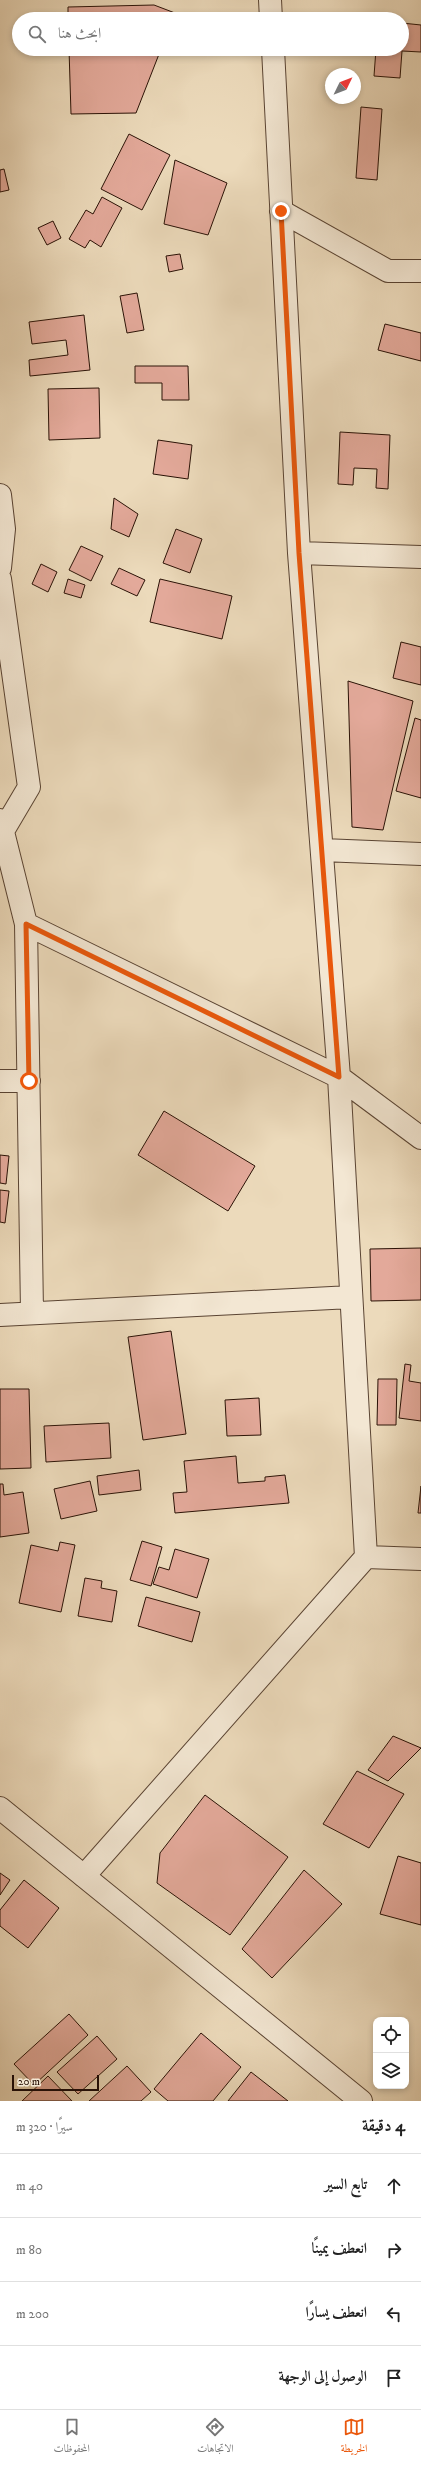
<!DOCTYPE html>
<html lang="ar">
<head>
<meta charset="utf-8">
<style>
  :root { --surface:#fff; --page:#f6f6f6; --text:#222; --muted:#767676; --line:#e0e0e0; --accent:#ea580c }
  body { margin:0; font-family:"IM FELL DW Pica",Amiri,serif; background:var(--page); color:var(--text); direction:rtl }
  .controls { position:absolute; right:12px; bottom:12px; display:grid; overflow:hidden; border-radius:8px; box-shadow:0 2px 6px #0003 }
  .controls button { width:36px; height:36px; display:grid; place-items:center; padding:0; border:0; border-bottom:1px solid var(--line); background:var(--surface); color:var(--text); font:20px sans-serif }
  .compass { position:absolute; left:325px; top:68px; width:36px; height:36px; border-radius:50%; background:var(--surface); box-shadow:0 2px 6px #0003; rotate:47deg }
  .scale { position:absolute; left:12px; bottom:10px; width:87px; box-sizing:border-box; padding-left:4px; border:2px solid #2a1206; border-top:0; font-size:11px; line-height:14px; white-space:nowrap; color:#2a1206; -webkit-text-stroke:3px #f3e7d3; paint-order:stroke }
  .stop { position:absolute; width:12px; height:12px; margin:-9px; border:3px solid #ea580c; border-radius:50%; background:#fff }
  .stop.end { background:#ea580c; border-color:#fff; box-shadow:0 1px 4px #0008 }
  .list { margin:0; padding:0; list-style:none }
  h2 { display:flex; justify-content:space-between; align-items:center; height:52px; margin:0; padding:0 16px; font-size:17px }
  h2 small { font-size:13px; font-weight:400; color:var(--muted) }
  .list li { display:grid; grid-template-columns:26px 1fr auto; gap:12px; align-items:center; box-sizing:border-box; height:64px; padding:0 16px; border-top:1px solid var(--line) }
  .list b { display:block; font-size:15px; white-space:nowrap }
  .list em { font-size:13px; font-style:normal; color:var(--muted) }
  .icon { flex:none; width:22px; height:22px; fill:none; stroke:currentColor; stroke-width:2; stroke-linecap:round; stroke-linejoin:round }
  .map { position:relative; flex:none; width:421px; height:2101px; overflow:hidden; direction:ltr }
  .search { position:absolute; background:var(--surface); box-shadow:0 2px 6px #0003; left:12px; right:12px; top:12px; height:44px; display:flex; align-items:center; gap:10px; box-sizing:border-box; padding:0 14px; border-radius:22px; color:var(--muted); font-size:15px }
  .sheet { height:308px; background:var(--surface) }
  nav { display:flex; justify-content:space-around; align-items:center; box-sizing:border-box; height:56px; border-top:1px solid var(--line); background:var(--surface); font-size:11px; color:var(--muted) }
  nav a { display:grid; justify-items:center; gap:2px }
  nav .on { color:var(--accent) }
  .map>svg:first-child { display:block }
</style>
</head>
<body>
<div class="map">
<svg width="421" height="2101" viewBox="0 0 421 2101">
  <rect width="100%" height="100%" fill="#ecdabb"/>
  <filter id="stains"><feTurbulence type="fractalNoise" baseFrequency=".005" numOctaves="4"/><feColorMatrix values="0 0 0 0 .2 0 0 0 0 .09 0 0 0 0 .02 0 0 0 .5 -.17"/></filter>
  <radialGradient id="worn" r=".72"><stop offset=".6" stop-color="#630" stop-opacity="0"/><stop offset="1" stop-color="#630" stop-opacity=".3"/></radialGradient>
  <path fill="#e3a99a" stroke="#2a1206" d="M154,5l21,8 -3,6h-104v-12z
    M402,23l19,2v27l-19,-1 -2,27 -26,-2 2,-27h26z
    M69,49h92l-25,64 -65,1z
    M361,107l21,2 -5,71 -21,-2z
    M129,134l41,21 -28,55 -41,-21z
    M175,160l52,23 -19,52 -44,-11z
    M4,169l5,21 -9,2v-22z
    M102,197l20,11 -21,39 -11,-7 -5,8 -16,-9 17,-29 7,4z
    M53,221l8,17 -14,7 -9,-17z
    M180,254l3,15 -14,3 -3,-16z
    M137,293l7,37 -17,3 -7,-37z
    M84,315l6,55 -60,6 -1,-16 39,-5 -2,-15 -34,4 -3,-22z
    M385,324l36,9v28l-43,-11z
    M135,366h53l1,34h-27v-17h-27z
    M99,388l1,50 -51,2 -1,-51z
    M340,432l50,3 -2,54 -12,-1 1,-19 -23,-1 -1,17 -15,-1z
    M158,440l34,5 -4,34 -35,-5z
    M114,498l24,16 -9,23 -18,-8z
    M176,529l26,10 -12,34 -27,-10z
    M81,546l22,10 -12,25 -22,-11z
    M41,564l16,8 -9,20 -16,-8z
    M119,568l26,12 -8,16 -26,-12z
    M68,579l17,6 -4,13 -17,-5z
    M160,579l72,17 -10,43 -72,-17z
    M401,642l20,5v38l-28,-7z
    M348,681l65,20 -30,129 -31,-3z
    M415,718l6,2v78l-25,-7z
    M164,1111l91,55 -27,45 -90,-56z
    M0,1155l9,1 -3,28 -6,-1z
    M0,1190l9,1 -4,32 -5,-1z
    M421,1248v52l-50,1 -1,-52z
    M171,1331l15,103 -43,6 -15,-103z
    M405,1364l6,1 -2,16 12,2v38l-22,-3z
    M378,1379h19l-1,46h-19z
    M0,1389h29l2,79 -31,1z
    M259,1398l2,37 -34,1 -2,-36z
    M109,1423l2,35 -65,4 -2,-36z
    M236,1456l2,27 27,-2v-4l20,-2 4,28 -114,10 -2,-20 14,-1 -3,-31z
    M139,1470l2,20 -42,5 -2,-19z
    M90,1481l7,30 -36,8 -7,-30z
    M0,1484h3l1,11 19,-3 6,41 -29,4z
    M421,1486v27h-3z
    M142,1541l20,6 -11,39 -21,-6z
    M60,1542l15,3 -14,67 -42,-9 12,-58 27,6z
    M175,1549l34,10 -12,39 -44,-14 6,-17 10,3z
    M85,1578l17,3 -1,7 16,3 -5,31 -34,-6z
    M146,1597l54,15 -8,30 -54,-16z
    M393,1736l28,12 -33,33 -20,-11z
    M357,1771l47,23 -35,54 -46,-24z
    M205,1795l83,62 -58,78 -73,-52 3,-30z
    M398,1856l23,7v62l-41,-11z
    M304,1870l38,34 -70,74 -30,-29z
    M0,1873l10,7 -10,15z
    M24,1880l35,28 -31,40 -28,-22v-16z
    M69,2014l19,21 -54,50 -20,-21z
    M201,2033l40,34 -28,34h-45l-14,-12z
    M97,2036l20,23 -39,35 -21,-22z
    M127,2066l24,26 -10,9h-52z
    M251,2072l37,29h-60z
    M48,2076l24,25h-50z"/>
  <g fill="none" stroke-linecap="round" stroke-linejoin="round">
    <g stroke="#5a4433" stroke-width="24">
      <path id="minor" d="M270,0l1,19
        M273,49l26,504 122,4
        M281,211l107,60h33
        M0,495l4,34 -4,39
        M299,553l40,524 27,480 55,2
        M0,579l29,208 -26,44
        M0,820l26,104 313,153 82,61
        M322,850l99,4
        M26,924l6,388
        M0,1081h29
        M0,1315l351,-18
        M84,1876l282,-319"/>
    </g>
    <g stroke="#5a4433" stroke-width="24">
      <path id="tertiary" d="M0,1808l361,293"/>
    </g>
    <use href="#minor" stroke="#f3e7d3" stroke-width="22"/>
    <use href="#tertiary" stroke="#f3e7d3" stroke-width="22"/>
  </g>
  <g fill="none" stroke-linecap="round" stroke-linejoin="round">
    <path stroke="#ea580c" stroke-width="5" d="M29,1081l-3,-157 313,153 -40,-524 -18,-342"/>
  </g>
  <rect width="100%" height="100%" filter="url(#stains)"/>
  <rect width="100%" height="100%" fill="url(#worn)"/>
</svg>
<div class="controls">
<button><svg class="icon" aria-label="locate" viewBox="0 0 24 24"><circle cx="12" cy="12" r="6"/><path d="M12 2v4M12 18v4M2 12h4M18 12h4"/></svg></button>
<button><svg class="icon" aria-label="layers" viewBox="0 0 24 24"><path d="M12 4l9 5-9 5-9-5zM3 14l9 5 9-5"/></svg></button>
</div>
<svg class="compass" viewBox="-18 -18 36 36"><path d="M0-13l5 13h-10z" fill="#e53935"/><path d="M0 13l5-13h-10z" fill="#767676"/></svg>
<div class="scale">20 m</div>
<div class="stop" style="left:29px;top:1081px"></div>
<div class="stop end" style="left:281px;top:211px"></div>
<div class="search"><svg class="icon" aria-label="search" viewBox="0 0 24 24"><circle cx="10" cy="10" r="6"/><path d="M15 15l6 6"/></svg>ابحث هنا</div>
</div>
<section class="sheet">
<h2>4 دقيقة<small>سيرًا · 320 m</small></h2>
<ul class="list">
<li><svg class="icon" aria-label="ahead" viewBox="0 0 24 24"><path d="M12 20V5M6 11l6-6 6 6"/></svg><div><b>تابع السير</b></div><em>40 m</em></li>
<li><svg class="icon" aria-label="right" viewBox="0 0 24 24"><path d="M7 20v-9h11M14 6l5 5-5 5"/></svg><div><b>انعطف يمينًا</b></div><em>80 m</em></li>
<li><svg class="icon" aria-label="left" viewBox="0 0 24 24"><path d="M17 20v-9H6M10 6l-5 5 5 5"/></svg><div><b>انعطف يسارًا</b></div><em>200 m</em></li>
<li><svg class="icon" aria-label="arrive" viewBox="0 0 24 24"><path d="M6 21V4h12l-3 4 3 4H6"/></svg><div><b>الوصول إلى الوجهة</b></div></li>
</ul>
</section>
<nav>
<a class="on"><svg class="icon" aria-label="map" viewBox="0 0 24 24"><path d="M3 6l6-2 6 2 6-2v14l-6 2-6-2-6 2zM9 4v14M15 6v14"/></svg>الخريطة</a>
<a><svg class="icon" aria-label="directions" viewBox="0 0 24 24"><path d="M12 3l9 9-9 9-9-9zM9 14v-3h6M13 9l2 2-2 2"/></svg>الاتجاهات</a>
<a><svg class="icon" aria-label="saved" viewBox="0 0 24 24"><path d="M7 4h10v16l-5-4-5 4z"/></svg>المحفوظات</a>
</nav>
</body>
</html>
